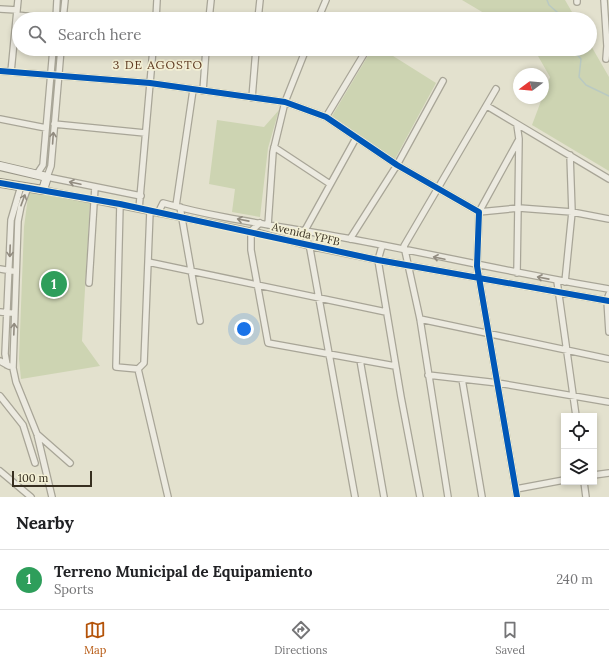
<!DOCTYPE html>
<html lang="en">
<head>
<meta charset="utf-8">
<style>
  :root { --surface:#fff; --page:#f6f6f6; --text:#202124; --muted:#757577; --line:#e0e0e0; --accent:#b45309 }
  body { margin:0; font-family:Lora,serif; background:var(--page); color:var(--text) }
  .controls { position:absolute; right:12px; bottom:12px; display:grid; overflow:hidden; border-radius:0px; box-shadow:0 2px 6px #0003 }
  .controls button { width:36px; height:36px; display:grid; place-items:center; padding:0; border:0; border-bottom:1px solid var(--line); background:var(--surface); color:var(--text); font:20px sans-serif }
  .compass { position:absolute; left:513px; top:68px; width:36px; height:36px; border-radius:50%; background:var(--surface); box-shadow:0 2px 6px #0003; rotate:254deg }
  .scale { position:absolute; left:12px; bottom:10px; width:80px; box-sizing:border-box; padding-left:4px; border:2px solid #372f20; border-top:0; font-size:11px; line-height:14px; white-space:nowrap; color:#372f20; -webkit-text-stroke:3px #f3f0d5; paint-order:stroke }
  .you { position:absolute; left:244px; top:329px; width:14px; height:14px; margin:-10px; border:3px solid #fff; border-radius:50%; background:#1a73e8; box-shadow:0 0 0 6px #1a73e833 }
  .badge { display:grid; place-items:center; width:26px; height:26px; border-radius:50%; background:var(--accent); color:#fff; font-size:13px; font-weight:700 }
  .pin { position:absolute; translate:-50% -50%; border:2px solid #fff; box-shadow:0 1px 4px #0006 }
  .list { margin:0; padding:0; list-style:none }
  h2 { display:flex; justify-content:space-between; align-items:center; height:52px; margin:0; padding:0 16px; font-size:17px }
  h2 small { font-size:13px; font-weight:400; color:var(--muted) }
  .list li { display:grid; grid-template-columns:26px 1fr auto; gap:12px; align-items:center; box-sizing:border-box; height:60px; padding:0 16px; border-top:1px solid var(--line) }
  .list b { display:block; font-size:15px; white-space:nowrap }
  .list p { margin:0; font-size:13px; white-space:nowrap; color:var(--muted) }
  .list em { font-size:13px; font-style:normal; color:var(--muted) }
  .icon { flex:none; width:22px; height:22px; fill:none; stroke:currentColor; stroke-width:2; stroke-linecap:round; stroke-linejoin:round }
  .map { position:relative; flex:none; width:609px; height:497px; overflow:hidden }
  .search { position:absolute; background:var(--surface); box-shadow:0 2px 6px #0003; left:12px; right:12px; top:12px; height:44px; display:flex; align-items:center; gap:10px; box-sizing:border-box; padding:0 14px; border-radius:22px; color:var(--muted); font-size:15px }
  .sheet { height:112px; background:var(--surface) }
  nav { display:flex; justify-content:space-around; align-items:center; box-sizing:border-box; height:56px; border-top:1px solid var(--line); background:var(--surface); font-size:11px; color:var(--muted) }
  nav a { display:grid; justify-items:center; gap:2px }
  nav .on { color:var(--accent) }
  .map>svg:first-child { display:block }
</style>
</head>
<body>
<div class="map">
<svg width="609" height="497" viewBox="0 0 609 497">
  <rect width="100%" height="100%" fill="#e3e1ce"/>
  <path fill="#cdd4b2" d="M462,0h103l11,19h-82z
    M590,44l19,33v94l-77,-46 18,-48 -16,-28h56z
    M372,49h10l54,34 -41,76 -63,-43z
    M279,110l-11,38 -8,69 -28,-5 3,-23 -26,-5 8,-64 47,7z
    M29,189l61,14 -8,138 18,25 -79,13 -2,-20 5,-132z"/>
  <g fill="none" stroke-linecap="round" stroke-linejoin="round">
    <path stroke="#b9c9c2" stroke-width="1.5" d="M547,0l2,5 16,14
      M572,49l9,10 -2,18 7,8 23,11"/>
    <g stroke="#a8a597" stroke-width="8">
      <path id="street" d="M577,0v2
        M604,0l3,46 -1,13
        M0,9l17,1
        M17,15l33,4
        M56,19l1,-19
        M63,19l2,-19
        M156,19l1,-19
        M209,19l2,-19
        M258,19l2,-19
        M318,19l8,-19
        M61,49l-10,117 -4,11 94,19
        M0,71l150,12 135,19 41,15 71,48 82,47 -2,54 40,231
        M11,72l7,-72
        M203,91l3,-42
        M252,98l4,-49
        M487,106l122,73
        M326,117l41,-68
        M0,119l46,9
        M54,124l91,9
        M274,147l56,37
        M37,174l6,-9 10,-116
        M28,187l-7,19 -3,15 -5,147 3,14 21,52 15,63
        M43,190l217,43 49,13 69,14 231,41
        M120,204l-4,163 22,2
        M176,206l17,-116
        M180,207l20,114
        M139,209l14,-160
        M150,211l-6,152 -6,6 30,128
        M479,212l40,-4 53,4 37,7
        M479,212l39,-71
        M158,213l5,-10c61,17 125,24 188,36 86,16 171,36 258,50
        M260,223l-9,8v19l17,93 127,23
        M268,225l5,-73 12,-50 21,-53
        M350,239l47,-74 46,-84
        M382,246l-4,14 23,137 19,100
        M148,262l238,50
        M0,269l12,2
        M517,273l2,-134 -2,-14
        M557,281l19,135
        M565,282l7,-70 -2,-57
        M89,283l6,-96
        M609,294l-2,6 2,32
        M0,312l11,1
        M420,319l189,40
        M360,360l24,137
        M0,361l9,5
        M7,365l-2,-11 6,-134 10,-34
        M428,375l70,8 111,19
        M462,379l20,118
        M0,396l23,29 12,38
        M37,434l33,29
        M0,471l31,26
        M594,475l15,-2
        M584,482l2,15
        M516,489l48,-9
        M355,497l-45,-248 -6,-17 52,-94
        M448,497l-28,-178 -16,-73 92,-157"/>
    </g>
    <g stroke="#989587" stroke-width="10">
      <path id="secondary" d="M0,166l47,11 -4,13 -43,-7"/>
    </g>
    <use href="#street" stroke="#eceae0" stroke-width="5.5"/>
    <use href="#secondary" stroke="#eceae0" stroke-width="8"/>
    <g stroke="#f3f0d5" stroke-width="8">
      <path id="cycleway" d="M0,71l150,12 135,19 41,15 71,48 82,47 -2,54 40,231
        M0,183l120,21 258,56 231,41"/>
    </g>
    <use href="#cycleway" stroke="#0057b8" stroke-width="6"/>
  </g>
  <defs><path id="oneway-shaft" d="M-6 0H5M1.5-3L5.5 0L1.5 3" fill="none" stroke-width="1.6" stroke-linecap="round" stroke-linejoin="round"/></defs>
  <g stroke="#928c80">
    <use href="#oneway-shaft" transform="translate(53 138) rotate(-86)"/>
    <use href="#oneway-shaft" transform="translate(75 183) rotate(-168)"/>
    <use href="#oneway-shaft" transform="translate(23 200) rotate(-70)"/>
    <use href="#oneway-shaft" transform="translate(243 220) rotate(-169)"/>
    <use href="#oneway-shaft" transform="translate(10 251) rotate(92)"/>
    <use href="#oneway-shaft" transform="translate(439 258) rotate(-168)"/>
    <use href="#oneway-shaft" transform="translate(543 278) rotate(-169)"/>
    <use href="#oneway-shaft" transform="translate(14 329) rotate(-88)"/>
  </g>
  <g text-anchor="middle" stroke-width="3.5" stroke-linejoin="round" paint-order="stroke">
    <g font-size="11" fill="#372f20" stroke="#f3f0d5">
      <text transform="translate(306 234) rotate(13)" y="4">Avenida YPFB</text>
    </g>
    <g font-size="12" letter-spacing="1" fill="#603b22" stroke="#f3f0d5">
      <text x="158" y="69">3 DE AGOSTO</text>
    </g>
  </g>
</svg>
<div class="controls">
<button><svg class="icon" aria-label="locate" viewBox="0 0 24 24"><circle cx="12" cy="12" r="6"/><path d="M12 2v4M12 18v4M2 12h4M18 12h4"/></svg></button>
<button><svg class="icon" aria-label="layers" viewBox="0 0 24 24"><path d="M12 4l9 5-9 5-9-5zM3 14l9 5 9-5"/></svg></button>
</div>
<svg class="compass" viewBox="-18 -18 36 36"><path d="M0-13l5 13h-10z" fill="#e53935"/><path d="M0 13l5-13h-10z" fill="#757577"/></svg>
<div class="scale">100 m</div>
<div class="you"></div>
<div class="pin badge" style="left:54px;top:284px;background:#2e9e5b">1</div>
<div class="search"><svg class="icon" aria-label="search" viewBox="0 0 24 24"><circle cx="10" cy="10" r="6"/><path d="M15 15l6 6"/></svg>Search here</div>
</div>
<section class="sheet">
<h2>Nearby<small></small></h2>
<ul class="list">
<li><span class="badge" style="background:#2e9e5b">1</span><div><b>Terreno Municipal de Equipamiento</b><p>Sports</p></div><em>240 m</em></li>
</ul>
</section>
<nav>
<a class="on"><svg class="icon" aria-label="map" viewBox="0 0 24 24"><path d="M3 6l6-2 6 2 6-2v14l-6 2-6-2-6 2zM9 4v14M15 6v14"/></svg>Map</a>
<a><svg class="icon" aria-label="directions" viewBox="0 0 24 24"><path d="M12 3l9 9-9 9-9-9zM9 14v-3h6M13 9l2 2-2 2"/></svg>Directions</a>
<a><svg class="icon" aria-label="saved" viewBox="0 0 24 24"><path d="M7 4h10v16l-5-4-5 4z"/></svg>Saved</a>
</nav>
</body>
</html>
